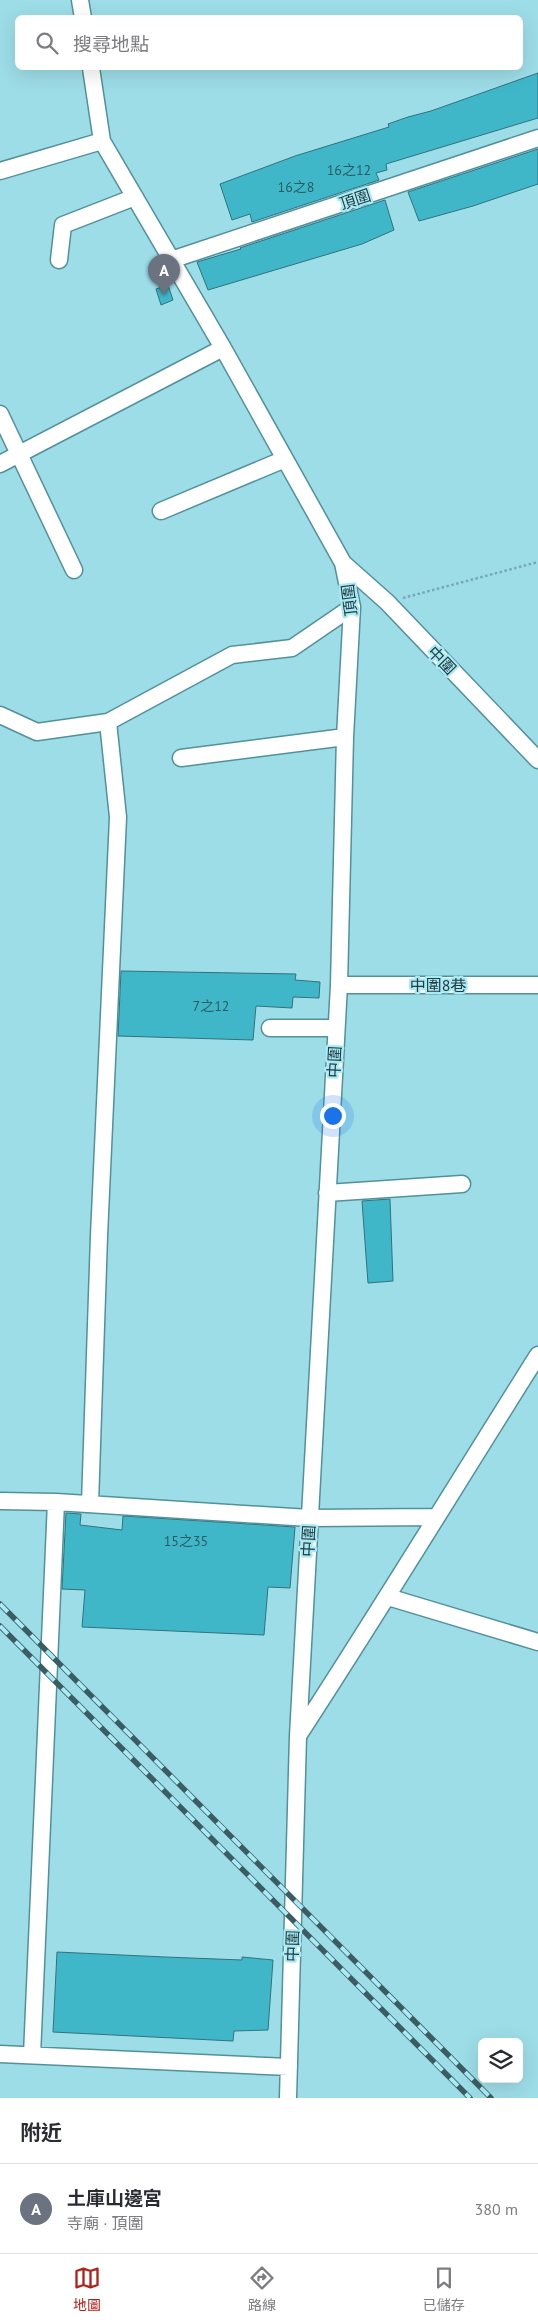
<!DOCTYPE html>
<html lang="zh-TW">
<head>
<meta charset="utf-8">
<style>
  :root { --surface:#fff; --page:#f7f7f7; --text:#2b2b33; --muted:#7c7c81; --line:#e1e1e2; --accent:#b12118 }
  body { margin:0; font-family:"PT Sans","Noto Sans TC",sans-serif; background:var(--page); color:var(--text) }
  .controls { position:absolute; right:15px; bottom:15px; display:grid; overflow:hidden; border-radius:8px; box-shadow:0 5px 20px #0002 }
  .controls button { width:45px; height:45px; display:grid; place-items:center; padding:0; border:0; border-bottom:1px solid var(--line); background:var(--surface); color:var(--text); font:25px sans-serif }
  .you { position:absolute; left:332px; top:1115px; width:18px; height:18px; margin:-12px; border:4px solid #fff; border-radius:50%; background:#1a73e8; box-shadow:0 0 0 8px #1a73e833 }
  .badge { display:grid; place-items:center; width:32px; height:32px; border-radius:50%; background:var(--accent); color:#fff; font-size:16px; font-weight:700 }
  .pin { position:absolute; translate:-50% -41px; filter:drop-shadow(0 1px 2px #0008) }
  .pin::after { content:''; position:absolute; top:26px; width:18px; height:15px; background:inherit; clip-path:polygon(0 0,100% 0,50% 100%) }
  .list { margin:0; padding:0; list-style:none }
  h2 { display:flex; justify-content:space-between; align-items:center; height:65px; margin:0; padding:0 20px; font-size:21px }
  h2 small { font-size:16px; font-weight:400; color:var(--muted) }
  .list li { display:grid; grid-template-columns:32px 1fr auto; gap:15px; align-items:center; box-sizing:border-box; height:90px; padding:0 20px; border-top:1px solid var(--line) }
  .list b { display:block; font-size:19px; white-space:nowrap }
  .list p { margin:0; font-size:16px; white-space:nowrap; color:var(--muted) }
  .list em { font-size:16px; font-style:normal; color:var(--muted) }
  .icon { flex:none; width:28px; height:28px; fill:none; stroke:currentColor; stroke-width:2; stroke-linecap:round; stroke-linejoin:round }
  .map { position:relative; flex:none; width:538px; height:2098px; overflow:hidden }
  .search { position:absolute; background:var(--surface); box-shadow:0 5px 20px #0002; left:15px; right:15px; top:15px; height:55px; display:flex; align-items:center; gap:12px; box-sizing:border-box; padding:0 18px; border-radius:8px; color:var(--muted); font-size:19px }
  .sheet { height:155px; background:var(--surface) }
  nav { display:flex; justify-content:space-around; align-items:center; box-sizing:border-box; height:70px; border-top:1px solid var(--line); background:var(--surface); font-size:14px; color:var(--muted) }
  nav a { display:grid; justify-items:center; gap:2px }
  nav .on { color:var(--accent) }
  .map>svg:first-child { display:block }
</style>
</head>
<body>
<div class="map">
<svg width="538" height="2098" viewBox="0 0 538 2098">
  <rect width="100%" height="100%" fill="#9ddde8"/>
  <path fill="#40b7c9" stroke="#32727c" d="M538,73v45l-152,46 1,6 -11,3 3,7 -127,42 -2,-8 -18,6 -12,-36 75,-28 94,-29 -1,-3 20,-7 23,-6z
    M538,149v35l-65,22 -54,15 -11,-29z
    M385,200l9,30 -32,14 -154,46 -11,-28 44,-13 -1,-1z
    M168,285l5,15 -12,5 -5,-16z
    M121,971l175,3 -1,6 25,2 -1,16 -26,-1 -1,11 -36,-2 -3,34 -135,-4z
    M390,1199l3,82 -25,2 -6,-82z
    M66,1513l15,1 -1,11 42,5 1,-14 172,11 -5,61 -22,-1 -4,48 -182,-8 3,-37 -23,-1z
    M57,1952l108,5 77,3v-3l31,3 -5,70 -34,1 -1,10 -180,-9z"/>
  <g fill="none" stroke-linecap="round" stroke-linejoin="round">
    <g stroke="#52919b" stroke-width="19">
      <path id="minor" d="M80,0l3,18
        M91,68l11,73 121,207 120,215 9,44 -7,130 -6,248 -41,751 -10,362
        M0,171l102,-30
        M59,260l4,-35 72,-28
        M171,260l367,-122
        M0,414l74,156
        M0,464l223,-116
        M161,511l124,-52
        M343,563l44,39 151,158
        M0,715l37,17 71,-10 124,-67 60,-7 60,-41
        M181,758l164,-21
        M339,985h199
        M270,1028h66
        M327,1193l135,-9
        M0,1501l56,1 -24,553
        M56,1502l253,16 126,-1
        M90,1504l9,-268 19,-419 -10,-95
        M388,1597l150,45
        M298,1736c82,-126 160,-254 240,-381
        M0,2054l289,13"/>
    </g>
    <path stroke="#75a8b1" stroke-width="2.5" stroke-dasharray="2.5 2.5" stroke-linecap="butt" d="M403,598l135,-36"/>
    <use href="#minor" stroke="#fff" stroke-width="16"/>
    <g stroke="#3b5d62" stroke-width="5.5">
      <path id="rail" d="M0,1604l491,494
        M0,1626l470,472"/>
    </g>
    <use href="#rail" stroke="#aaeaf5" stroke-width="4" stroke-dasharray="11" stroke-linecap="butt"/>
  </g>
  <g text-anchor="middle" stroke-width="4.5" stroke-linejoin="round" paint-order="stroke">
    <g font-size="14" fill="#2a5c63">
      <text x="349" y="175">16之12</text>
      <text x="296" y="192">16之8</text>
      <text x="211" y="1011">7之12</text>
      <text x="186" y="1546">15之35</text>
    </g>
    <g font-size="16" fill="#233d41" stroke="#aaeaf5">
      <text transform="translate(355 199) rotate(-18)" y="6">頂圍</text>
      <text transform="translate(349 600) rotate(-97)" y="6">頂圍</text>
      <text transform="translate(442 660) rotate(46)" y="6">中圍</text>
      <text x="438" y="991">中圍8巷</text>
      <text transform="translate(334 1062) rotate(-87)" y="6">中圍</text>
      <text transform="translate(308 1541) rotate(-87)" y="6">中圍</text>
      <text transform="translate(292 1946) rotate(-88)" y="6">中圍</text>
    </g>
  </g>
</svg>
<div class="controls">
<button><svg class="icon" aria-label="layers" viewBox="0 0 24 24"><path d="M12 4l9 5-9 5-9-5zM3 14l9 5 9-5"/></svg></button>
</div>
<div class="you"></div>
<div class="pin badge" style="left:164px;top:295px;background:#6b7280">A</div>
<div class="search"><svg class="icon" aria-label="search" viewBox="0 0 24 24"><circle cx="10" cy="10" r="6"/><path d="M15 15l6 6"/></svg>搜尋地點</div>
</div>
<section class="sheet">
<h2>附近<small></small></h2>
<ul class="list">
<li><span class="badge" style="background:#6b7280">A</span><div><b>土庫山邊宮</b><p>寺廟 · 頂圍</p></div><em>380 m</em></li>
</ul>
</section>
<nav>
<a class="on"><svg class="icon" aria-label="map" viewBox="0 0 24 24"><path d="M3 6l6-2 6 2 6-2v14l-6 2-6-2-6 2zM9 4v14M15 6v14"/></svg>地圖</a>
<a><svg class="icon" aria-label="directions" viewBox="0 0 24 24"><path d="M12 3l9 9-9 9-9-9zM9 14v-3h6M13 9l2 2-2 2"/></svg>路線</a>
<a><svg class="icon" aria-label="saved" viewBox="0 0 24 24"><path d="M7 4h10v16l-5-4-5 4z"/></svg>已儲存</a>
</nav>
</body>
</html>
